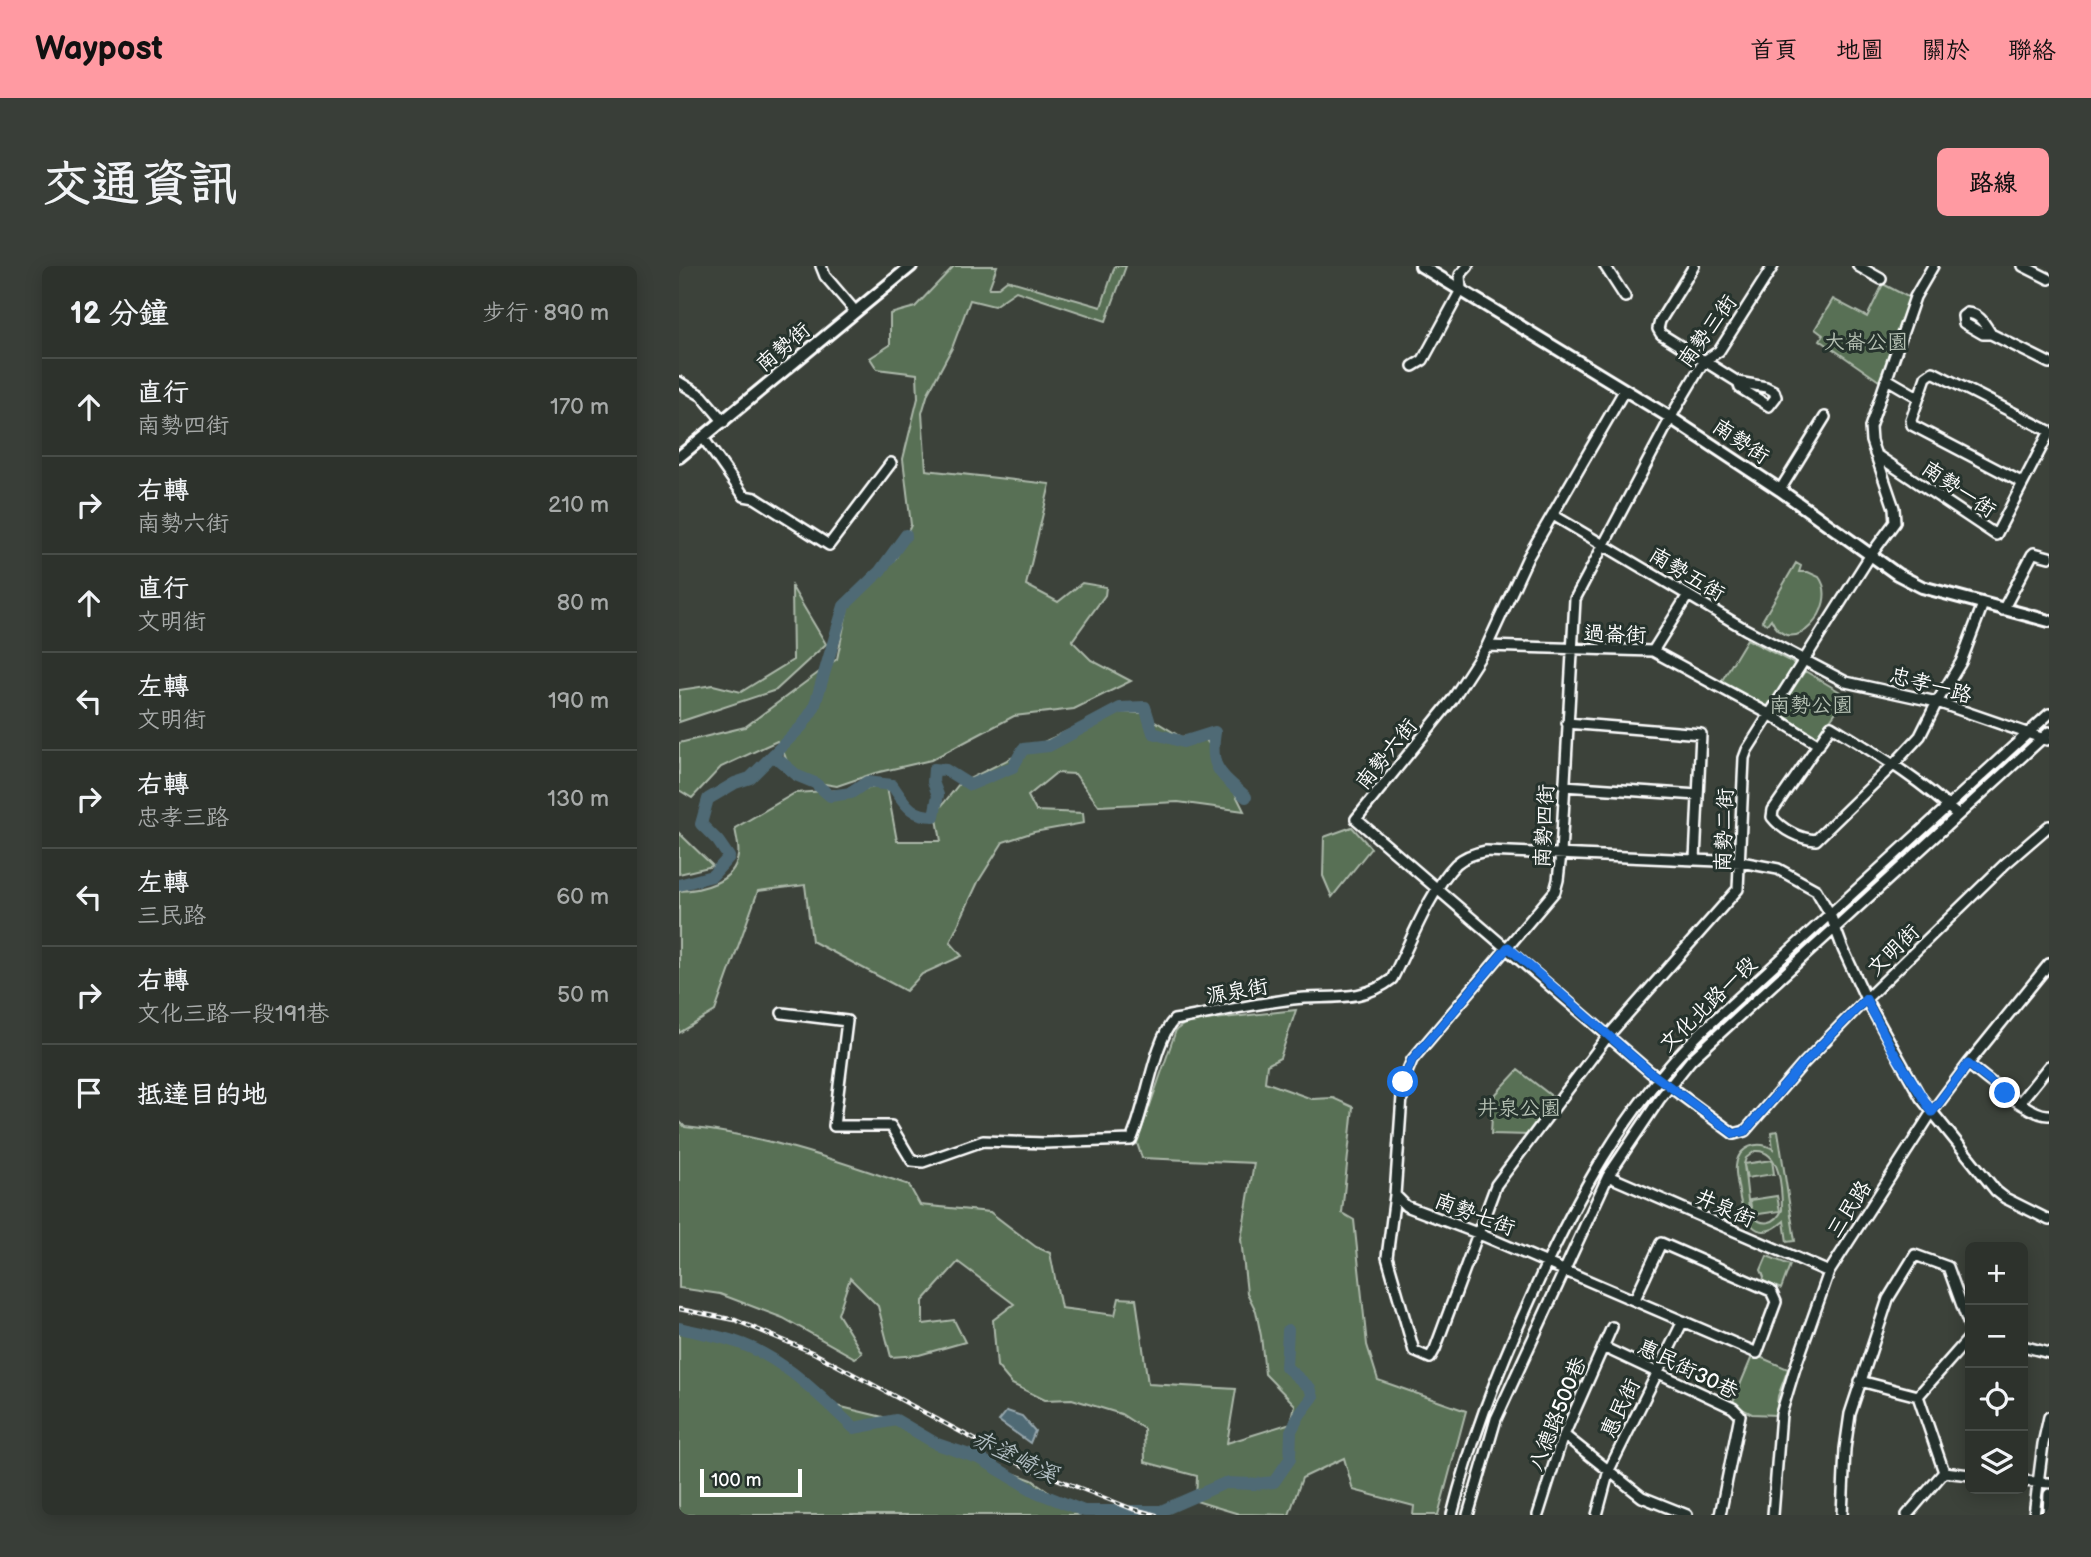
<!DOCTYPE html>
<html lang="zh-TW">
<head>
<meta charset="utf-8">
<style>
  :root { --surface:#2d322c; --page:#393e38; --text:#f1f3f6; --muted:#a7aaa9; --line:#484d48; --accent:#ff9aa2 }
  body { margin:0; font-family:"Balsamiq Sans","LXGW WenKai TC",sans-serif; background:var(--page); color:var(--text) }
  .controls { position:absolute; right:21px; bottom:21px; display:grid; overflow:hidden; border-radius:10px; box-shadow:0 4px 18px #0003 }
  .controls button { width:63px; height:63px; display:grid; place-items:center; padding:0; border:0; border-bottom:2px solid var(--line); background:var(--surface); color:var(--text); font:35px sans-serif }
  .scale { position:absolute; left:21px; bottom:18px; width:102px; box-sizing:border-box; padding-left:7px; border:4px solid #fff; border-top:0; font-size:19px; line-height:24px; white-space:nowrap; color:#fff; -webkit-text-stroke:5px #26332d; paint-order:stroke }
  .stop { position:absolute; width:21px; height:21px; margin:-16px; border:5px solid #1a73e8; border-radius:50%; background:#fff }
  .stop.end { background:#1a73e8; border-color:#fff; box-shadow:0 2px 7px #0008 }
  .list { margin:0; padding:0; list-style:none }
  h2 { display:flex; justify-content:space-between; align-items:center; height:91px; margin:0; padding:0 28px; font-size:30px }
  h2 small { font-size:23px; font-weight:400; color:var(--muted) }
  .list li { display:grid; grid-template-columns:46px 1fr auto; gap:21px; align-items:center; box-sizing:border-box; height:98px; padding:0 28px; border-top:2px solid var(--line) }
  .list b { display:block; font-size:26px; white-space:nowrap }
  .list p { margin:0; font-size:23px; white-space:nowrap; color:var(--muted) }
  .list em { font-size:23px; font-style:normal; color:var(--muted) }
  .icon { flex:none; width:38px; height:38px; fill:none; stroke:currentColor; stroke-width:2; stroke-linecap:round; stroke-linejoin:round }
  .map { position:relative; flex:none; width:1370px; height:1249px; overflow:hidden; border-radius:10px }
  header { display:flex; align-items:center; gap:42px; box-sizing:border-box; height:98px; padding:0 35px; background:var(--accent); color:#111 }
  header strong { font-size:33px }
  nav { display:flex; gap:38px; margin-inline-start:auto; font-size:24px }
  .intro { display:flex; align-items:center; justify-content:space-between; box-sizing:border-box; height:168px; padding:0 42px }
  h1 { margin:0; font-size:49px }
  .button { padding:18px 32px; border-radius:10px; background:var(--accent); color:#111; font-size:24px; font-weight:700 }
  main { display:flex; gap:42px; padding:0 42px }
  aside { flex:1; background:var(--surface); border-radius:10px; box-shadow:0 4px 18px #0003 }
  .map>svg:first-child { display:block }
</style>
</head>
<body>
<header>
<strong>Waypost</strong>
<nav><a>首頁</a><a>地圖</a><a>關於</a><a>聯絡</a></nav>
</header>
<div class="intro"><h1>交通資訊</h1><a class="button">路線</a></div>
<main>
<aside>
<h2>12 分鐘<small>步行 · 890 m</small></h2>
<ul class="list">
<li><svg class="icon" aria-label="ahead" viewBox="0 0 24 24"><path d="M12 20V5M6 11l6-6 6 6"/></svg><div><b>直行</b><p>南勢四街</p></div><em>170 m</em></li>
<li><svg class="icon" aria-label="right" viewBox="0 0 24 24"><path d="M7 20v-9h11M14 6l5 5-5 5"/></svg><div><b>右轉</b><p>南勢六街</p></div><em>210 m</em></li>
<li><svg class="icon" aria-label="ahead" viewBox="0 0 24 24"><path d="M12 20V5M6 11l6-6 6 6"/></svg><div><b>直行</b><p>文明街</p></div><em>80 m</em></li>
<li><svg class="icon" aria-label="left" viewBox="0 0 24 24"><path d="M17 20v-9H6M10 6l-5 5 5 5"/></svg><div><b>左轉</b><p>文明街</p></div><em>190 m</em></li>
<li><svg class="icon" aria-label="right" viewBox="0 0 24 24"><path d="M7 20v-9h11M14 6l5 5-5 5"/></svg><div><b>右轉</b><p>忠孝三路</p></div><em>130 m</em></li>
<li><svg class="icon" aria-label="left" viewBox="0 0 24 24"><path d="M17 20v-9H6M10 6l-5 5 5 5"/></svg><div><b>左轉</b><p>三民路</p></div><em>60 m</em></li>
<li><svg class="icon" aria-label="right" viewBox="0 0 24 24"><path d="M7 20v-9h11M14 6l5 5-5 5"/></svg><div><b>右轉</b><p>文化三路一段191巷</p></div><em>50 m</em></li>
<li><svg class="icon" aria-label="arrive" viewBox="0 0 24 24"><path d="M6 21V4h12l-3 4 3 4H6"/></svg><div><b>抵達目的地</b></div></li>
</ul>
</aside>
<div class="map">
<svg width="1370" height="1249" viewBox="0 0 1370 1249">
  <rect width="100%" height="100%" fill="#3c423a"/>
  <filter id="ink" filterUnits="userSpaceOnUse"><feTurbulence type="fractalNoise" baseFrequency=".0143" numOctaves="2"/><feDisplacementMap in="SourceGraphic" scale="14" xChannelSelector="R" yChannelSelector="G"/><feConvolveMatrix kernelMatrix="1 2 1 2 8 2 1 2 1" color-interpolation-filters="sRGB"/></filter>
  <g filter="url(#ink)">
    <path fill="#587054" stroke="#acb8aa" stroke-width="2" fill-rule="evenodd" d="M275,0h43l-8,22h8l10,-8 94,27 14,-41h11l-20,55 -90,-30 -22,15 -24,-6 -18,48 -24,45 -6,20 4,57 124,14 -24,101 32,17 24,-19 24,4 -1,8 -33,46 19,19 40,21 -57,28 -60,7 -83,44 -56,13 -38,13 -43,-7 -13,-33 -4,-5 -56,26 -29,31 -13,-8v-47l66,-16 92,-68 11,-52 48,-49 15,-33 -8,-66 15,-61 -1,-24 -40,-5 -7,-11 20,-13v-31l25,-7z
      M1204,18l27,14 -31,83 -59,-41 3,-5 -8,-6 18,-30 34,18z
      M1117,297l5,3 -2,6h9l11,5c22,29 -28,87 -48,42l-4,5 -5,-3z
      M113,321l34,57 -50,46 -97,32v-32l34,-5 28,7 52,-32z
      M1068,373l48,25 -27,43 -47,-25z
      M1126,405l42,25 -31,44 -40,-26z
      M430,446l33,1 39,24 21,-3 13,19 29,58 -66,-9 -79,4 -24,-32 -19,-1 -28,23 8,15 47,2 1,10 -50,9 -31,10 -25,40 -28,60 12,14 -40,18 -16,17 -94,-50 -7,-56 -47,6 -43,120 -36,22v-142c22,-1 55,-8 59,-35 2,-8 -2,-20 -3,-28l60,-35 92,-6 10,54h44l-5,-28 23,-29 76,-38z
      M673,561l19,21 -39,49 -9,-21 1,-39z
      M0,567l34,33 -34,8z
      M617,744l-16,48 -13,7 -2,17 47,17 21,-1 20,9 -11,106 12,7 13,125 11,35 88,31 -28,104h-25l1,-9 -61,-16 -9,-32 -42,20 -13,37 -50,-1 -43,-13 1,-25 -52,-14 -1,-33 -23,-15 -49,-15 -27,1 -33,-16 -15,-18 -4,-46 21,-16 -56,-42 -35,39v23l31,-4 11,22 -46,13 -28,2 -13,-51 -28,-28 -12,36 24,39 -7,5 -72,-40 -63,-24 -41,-6v-167l6,6c80,8 148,32 224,58l11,20 70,7 46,35 14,6 11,55 54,7 4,-17 17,1 12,85 88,5 -9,54 64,-20 4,-18 -30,-31 -4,-38 -5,-25 -9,-18 -6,-54 13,-76 -112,-5 -5,-15 39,-113 11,-8z
      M839,804l40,31 -28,34 -39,-1 2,-37z
      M1099,865l17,110 -8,1 -3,-21c-28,25 -41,-2 -45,-28 -1,-9 -4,-19 -3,-27 2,-20 22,-26 37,-17l-2,-17zM1076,885c26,-2 27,39 27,59 -6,14 -20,17 -30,5l28,-4 -3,-15 -27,4 2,15 -3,-6 -5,-44 3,13 27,-4 -2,-14 -28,4 2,-6z
      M1088,990l23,9 -9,24 -18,-8 1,-4 -3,-7z
      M0,1065l84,21 70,53 54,13 87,41 58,21 48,33 38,-4 9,6h-448z
      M1074,1088l35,15 -10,27 -2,19 -24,-1 -20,-10z"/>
    <path fill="#506a75" stroke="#96a6ac" stroke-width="2" d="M328,1145l15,5 13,15 -5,12 -31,-22z"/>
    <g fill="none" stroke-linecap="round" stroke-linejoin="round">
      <path stroke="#506a75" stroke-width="12" d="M94,489l25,21 17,7 15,13 21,-3 16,-11 25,3c13,18 18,31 42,31l4,-21 -5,-13 1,-13 12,1 24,15 43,-18 10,-18 26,-3 71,-38 25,-1 8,26 30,9 32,-10c-6,37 5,41 31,65
        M0,619l33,-9 17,-19 -11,-16 -17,-17 7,-25 27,-16 15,-5 52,-52 12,-18 30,-102 36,-35 26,-36
        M0,1062c21,5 43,8 63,16 44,16 78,53 112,84l42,-8 41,24 44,15 55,33 48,19h77l64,-28 29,1 20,-2 16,-23 1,-28 9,-17 13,-17 -3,-9 -24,-21 2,-37"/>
      <g stroke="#fff" stroke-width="14">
        <path id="minor" d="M142,0l4,10 30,35
          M926,0l20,31
          M1015,0l-34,55 -2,8 3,5 77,48 2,6 29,18 7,-9 -2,-6 -8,-4 -28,-5
          M1094,0l-54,85 -15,10 -28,47 -101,191 -14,255 -3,26 -3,11 -143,169 -9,22 -8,113 -8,62 27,94 16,7 5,-9 61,-164 112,-149 130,-147 6,-131 3,-8 123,-194 25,-34 -1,-14 -23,-67 -1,-14 45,-130 18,-31
          M1179,0l23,13
          M1344,0l26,13
          M1312,68c-7,-11 -11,-20 -24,-21l-4,3 1,7 19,11h8l58,29
          M734,100l10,-6 38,-70 -1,-15 8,-9
          M1208,113l31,18
          M0,116l23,14 22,26
          M945,125l-96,166 -41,89 -35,54 -96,119 294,253 84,62 11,-3 59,-68 62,-64 139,-135 44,-38
          M25,173l40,57 11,2 74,47 62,-82
          M1196,188l121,81 53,-102
          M1344,217l-111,-58 -1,-5 15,-43 7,-5 116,59
          M1101,224l45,-73
          M874,249l192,114 101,53 91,20 110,38
          M1324,344l29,-55 2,-2 15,4
          M808,380l166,5 116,63 50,31
          M974,385l35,-56
          M888,457l134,11 -6,126
          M885,520l134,9
          M1278,549c-37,-36 -82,-62 -126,-89l-58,84 -1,7c10,13 28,22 44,23l77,-75 27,-29 17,-34 24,-40 22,-58
          M103,747l65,8 -13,105h57l21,35 11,1 60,-21 62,2 86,-3c15,-31 23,-100 43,-120 39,-7 79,-16 119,-21 35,-4 69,4 99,-20 17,-33 38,-89 64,-115 9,-8 19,-11 30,-13l255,11 37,7 38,21 14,24 13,35 23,50 55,99 75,93 9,7 44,22
          M1289,798c15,12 63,53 81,51
          M1341,836l29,-36
          M929,910l221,96
          M716,929l11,11 71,27 280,120 19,-51 -5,-11 -110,-48 -26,56
          M1344,1080l26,7
          M924,1081l130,61 7,7 -20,100
          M1181,1115l58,15
          M885,1169l78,62 45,18
          M1265,1206l26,3
          M1344,1215l26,2
          M773,1249c19,-75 46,-145 78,-215 43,-97 95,-193 171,-268l348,-318
          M789,1249l28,-96 112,-243 51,-76 32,-40 26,-24 332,-304
          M859,1249l23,-73 51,-115
          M918,1249l12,-45 74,-149
          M1094,1249l8,-101 14,-46 34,-96 103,-160 36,-48 81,-100
          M1163,1249l3,-66 5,-35 38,-115 27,-44 33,12 22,61
          M1228,1249l37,-43 -26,-76 52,-59
          M1355,1249l9,-71 6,-27
          M1369,1249l1,-21"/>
      </g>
      <g stroke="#fff" stroke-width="16">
        <path id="major" d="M742,0l250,152 109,72 117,84 25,13 127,34
          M0,191l232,-191"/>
      </g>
      <use href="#minor" stroke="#26332d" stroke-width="9"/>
      <use href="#major" stroke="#26332d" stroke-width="10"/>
      <g stroke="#fff" stroke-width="4.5">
        <path id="rail" d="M0,1043l56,11 79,33 210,113 106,42 26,7"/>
      </g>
      <use href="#rail" stroke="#26332d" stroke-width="2" stroke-dasharray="5" stroke-linecap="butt"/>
    </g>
  </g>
  <g fill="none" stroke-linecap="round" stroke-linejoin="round" filter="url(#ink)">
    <path stroke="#1a73e8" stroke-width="9" d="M724,816l9,-22 96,-113 142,125 84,62 11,-3 59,-68 62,-64 27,52 39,61 36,-48 37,29"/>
  </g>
  <g text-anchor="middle" stroke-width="6" stroke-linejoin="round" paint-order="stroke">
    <g font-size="21" fill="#fff" stroke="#26332d">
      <text transform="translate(1028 65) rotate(-54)" y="7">南勢三街</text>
      <text transform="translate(104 81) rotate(-40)" y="7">南勢街</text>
      <text transform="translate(1062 175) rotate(34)" y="7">南勢街</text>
      <text transform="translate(1280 223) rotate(34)" y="7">南勢一街</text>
      <text transform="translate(1008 308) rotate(31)" y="7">南勢五街</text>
      <text transform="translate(936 368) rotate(2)" y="7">過崙街</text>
      <text transform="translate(1252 419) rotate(15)" y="7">忠孝一路</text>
      <text transform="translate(707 488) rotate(-51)" y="7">南勢六街</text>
      <text transform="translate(865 560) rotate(-87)" y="7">南勢四街</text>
      <text transform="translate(1045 564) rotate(-88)" y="7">南勢二街</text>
      <text transform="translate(1214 684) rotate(-44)" y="7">文明街</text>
      <text transform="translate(558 725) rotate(-10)" y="7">源泉街</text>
      <text transform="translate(1029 738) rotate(-44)" y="7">文化北路一段</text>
      <text transform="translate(1046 942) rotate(24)" y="7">井泉街</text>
      <text transform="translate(1170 943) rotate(-57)" y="7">三民路</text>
      <text transform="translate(796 948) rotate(21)" y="7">南勢七街</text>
      <text transform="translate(1009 1103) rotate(26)" y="7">惠民街30巷</text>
      <text transform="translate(941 1142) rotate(-64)" y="7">惠民街</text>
      <text transform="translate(878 1148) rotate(-68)" y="7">八德路500巷</text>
    </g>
    <g font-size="21" fill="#b4bfb2" stroke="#26332d">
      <text x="1187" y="83">大崙公園</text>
      <text x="1132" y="446">南勢公園</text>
      <text x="840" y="849">井泉公園</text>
    </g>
    <g font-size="23" font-style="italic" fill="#b0bcc1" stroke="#26332d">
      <text transform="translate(336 1190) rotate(26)" y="8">赤塗崎溪</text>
    </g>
  </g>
</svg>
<div class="controls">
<button>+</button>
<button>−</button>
<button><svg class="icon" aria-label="locate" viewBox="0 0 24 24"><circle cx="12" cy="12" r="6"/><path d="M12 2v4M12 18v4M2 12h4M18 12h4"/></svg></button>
<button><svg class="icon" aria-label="layers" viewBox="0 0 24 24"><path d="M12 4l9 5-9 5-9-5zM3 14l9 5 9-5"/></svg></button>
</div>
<div class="scale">100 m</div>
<div class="stop" style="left:724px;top:816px"></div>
<div class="stop end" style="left:1326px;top:827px"></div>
</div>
</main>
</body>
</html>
